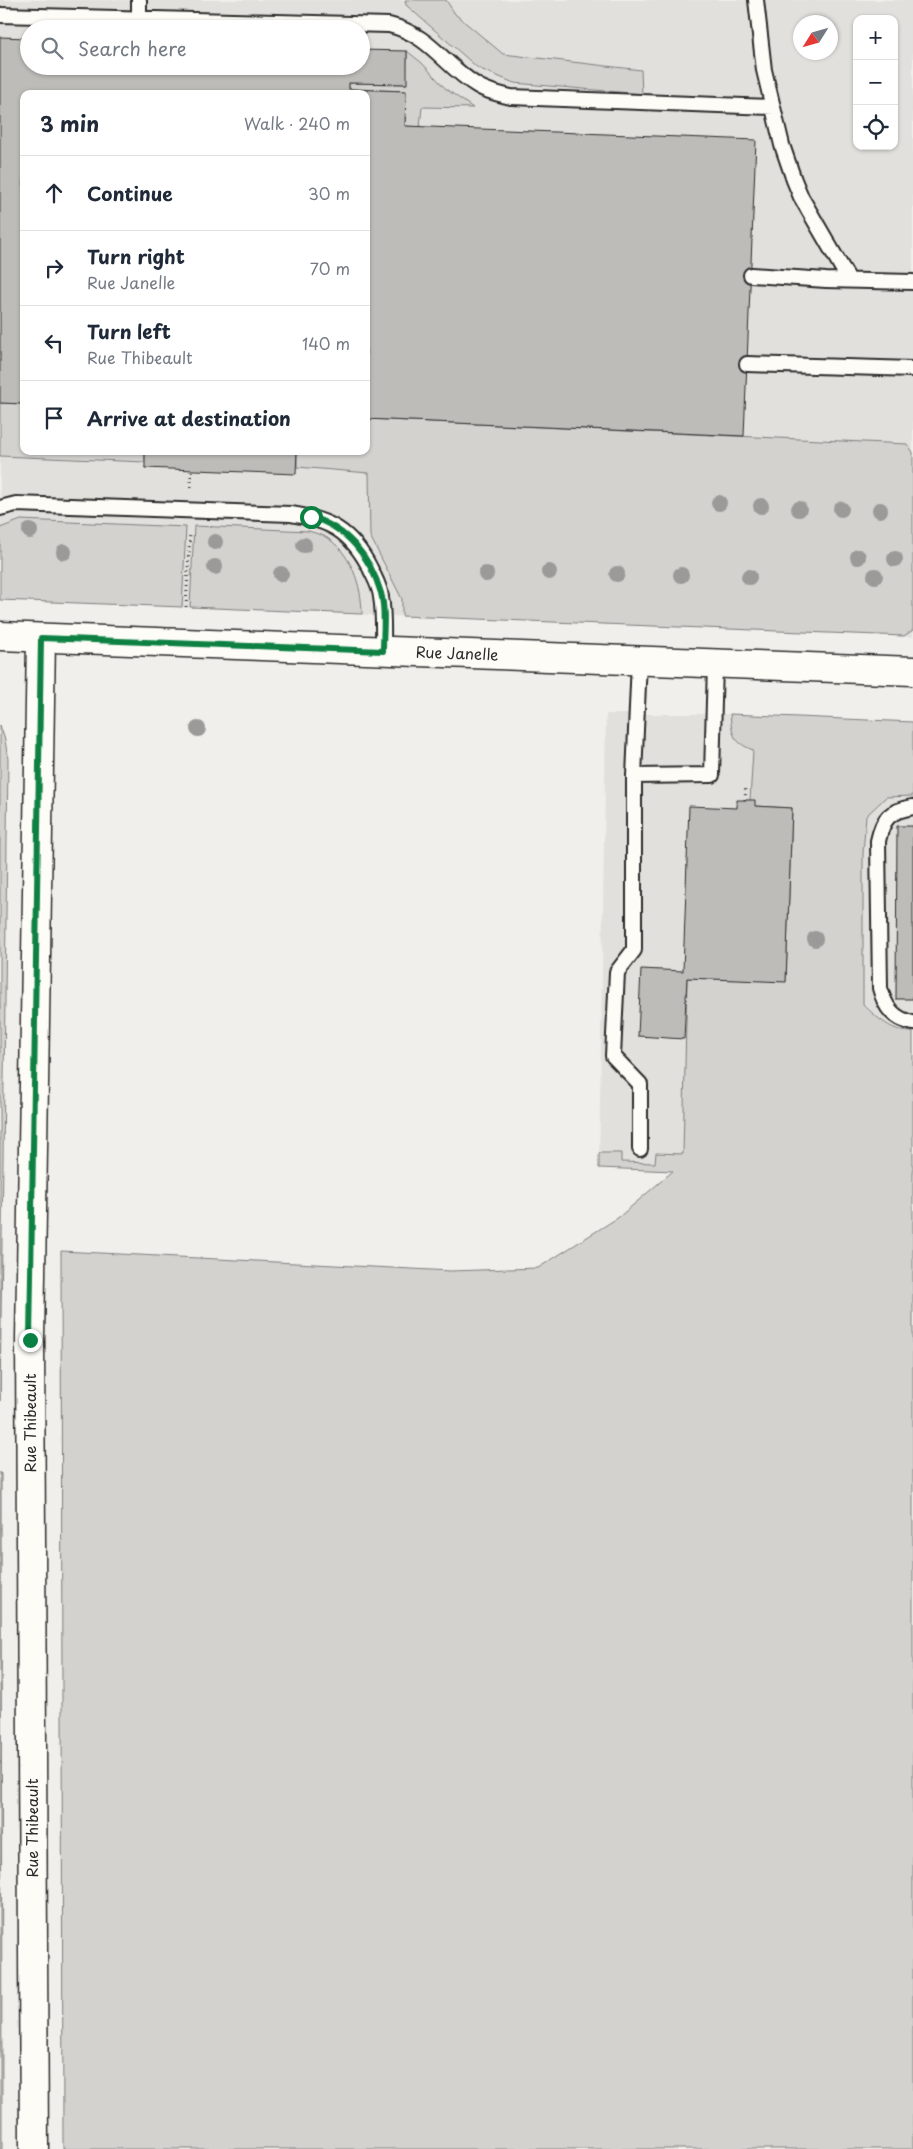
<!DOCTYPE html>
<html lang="en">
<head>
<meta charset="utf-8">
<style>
  :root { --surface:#fff; --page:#f6f6f7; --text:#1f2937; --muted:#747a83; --line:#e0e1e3 }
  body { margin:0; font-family:"Playpen Sans",sans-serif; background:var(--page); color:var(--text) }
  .controls { position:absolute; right:15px; top:15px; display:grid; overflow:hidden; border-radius:10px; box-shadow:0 1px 4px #0004 }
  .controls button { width:45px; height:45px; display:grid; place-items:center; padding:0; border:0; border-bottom:1px solid var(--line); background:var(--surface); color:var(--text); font:25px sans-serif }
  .compass { position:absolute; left:793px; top:15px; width:45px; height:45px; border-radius:50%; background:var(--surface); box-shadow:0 1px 4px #0004; rotate:233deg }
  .stop { position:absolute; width:15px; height:15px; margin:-11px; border:4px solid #0b8043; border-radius:50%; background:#fff }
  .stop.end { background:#0b8043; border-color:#fff; box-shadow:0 1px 5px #0008 }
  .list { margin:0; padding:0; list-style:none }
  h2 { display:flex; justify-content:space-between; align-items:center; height:65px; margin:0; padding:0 20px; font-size:21px }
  h2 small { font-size:16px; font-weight:400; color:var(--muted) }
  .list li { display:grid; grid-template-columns:32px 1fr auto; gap:15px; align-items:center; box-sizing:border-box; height:75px; padding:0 20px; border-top:1px solid var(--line) }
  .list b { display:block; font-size:19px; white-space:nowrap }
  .list p { margin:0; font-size:16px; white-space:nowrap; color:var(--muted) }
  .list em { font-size:16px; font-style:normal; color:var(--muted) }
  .icon { flex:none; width:28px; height:28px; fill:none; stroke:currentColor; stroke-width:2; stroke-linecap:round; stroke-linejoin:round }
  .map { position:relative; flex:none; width:913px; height:2149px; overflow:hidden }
  .search { position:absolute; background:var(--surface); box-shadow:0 1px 4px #0004; left:20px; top:20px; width:350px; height:55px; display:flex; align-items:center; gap:12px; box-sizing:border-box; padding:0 18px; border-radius:28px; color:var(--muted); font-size:19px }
  .panel { position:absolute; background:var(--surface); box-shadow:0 1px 4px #0004; left:20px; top:90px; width:350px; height:365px; border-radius:10px }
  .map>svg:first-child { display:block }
</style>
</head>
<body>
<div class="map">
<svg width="913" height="2149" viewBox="0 0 913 2149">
  <rect width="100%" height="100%" fill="#f0efeb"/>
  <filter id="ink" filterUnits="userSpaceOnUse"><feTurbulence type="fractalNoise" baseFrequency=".02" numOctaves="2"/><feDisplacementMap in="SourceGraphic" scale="10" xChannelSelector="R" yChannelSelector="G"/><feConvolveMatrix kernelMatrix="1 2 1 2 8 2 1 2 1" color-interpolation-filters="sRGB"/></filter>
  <g filter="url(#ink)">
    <path fill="#e1e0dc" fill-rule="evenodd" d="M0,0h913v637l-913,-37zM857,19h37v127h-37zM800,22h30v30h-30zM29,29h332v37h-332zM24,94h342v357h-342z
      M606,714h124l183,8v310h-9l-23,-11 -18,-17 -161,166 -103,-2z"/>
    <path fill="#d3d2cf" stroke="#7f7e7d" d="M405,0h41l9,14 48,40 138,16 1,24 -128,-11 -36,-15 -72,-63z
      M407,51l15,12 24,26 27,19 -51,-1 -2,20 -15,-1 1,-35 -57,-2v-6l57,1z
      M0,403l24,1v47h121v11l-145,-6z
      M366,419l541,25 6,8v178l-9,6 -502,-20v-17l-32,-63 -1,-63 -72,-6v-16h69z
      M21,520l165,7 -4,80 -182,-7v-72z
      M194,526l115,5c5,2 11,3 15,5 27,15 38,50 38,78l-172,-7z
      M730,714l183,8v74l-27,1 -20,19 -3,37v151c14,14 29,28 50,28v1117h-850l-2,-898 390,20 87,-3 81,-51 54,-46 -74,-3v-15h22v9l34,1 1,-10 27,1 4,-176 99,3 6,-173 -37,-2 -5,-6 3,-50c-20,-8 -21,-15 -23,-36z
      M0,725l5,15 3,19 -8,642z
      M0,1472l1,1 1,676h-2z"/>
    <path fill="#bdbcb8" stroke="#2b2b2b" d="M0,37l29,1v28h332v-16l46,1v33l-58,-1v6l57,2 -1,35 351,14 -12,296 -378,-17v-325h-342v310l-24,-1z
      M145,451h152l-1,23 -151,-6z
      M737,800h18v6l37,2 -6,174 -99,-4 -3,61 -46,-3 3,-67 42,2 6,-165 48,2z
      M897,826h16v173h-17z"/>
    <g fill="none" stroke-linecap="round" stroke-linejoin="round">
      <g stroke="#2b2b2b" stroke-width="18">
        <path id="service" d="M756,0l8,70 18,75 12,35 7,17 48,83
          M0,15l389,10c42,10 55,41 89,61 10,6 21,8 33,11l262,10
          M139,18v-18
          M751,275l75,5 87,2
          M747,364l166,5
          M0,508l16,-4 275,10c39,6 60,17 79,54 4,9 10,18 11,29 3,17 2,36 2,54
          M639,661l-5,115 78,-1 3,-111
          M634,776v174l-17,22 -4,84 27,28v65
          M913,807c-24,4 -30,11 -35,34l2,147c5,19 13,31 33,35"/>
      </g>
      <g stroke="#2b2b2b" stroke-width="31">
        <path id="minor" d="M34,2149l-4,-810 11,-701"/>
      </g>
      <g stroke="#2b2b2b" stroke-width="31">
        <path id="secondary" d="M0,636l913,35"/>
      </g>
      <path stroke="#2b2b2b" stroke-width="3" stroke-dasharray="1 4" stroke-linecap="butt" d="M191,487v-17
        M186,607l4,-74
        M745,800l1,-13"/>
      <use href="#service" stroke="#fdfcf7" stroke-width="14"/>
      <use href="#minor" stroke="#fdfcf7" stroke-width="28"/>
      <use href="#secondary" stroke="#fdfcf7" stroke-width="28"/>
    </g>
    <g fill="#9b9a98">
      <circle cx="719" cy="503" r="8"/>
      <circle cx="761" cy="506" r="8"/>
      <circle cx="799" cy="509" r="8"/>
      <circle cx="841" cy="509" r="8"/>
      <circle cx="880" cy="510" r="8"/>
      <circle cx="30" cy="531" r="8"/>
      <circle cx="215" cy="542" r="8"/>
      <circle cx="304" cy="545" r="8"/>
      <circle cx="64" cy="552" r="8"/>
      <circle cx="858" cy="557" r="8"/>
      <circle cx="895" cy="559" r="8"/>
      <circle cx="215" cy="567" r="8"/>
      <circle cx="549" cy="572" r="8"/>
      <circle cx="281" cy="574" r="8"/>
      <circle cx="486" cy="574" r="8"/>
      <circle cx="617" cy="574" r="8"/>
      <circle cx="681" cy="575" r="8"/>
      <circle cx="875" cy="576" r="8"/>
      <circle cx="749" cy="577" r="8"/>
      <circle cx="198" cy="729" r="8"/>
      <circle cx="815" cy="939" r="8"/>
    </g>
  </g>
  <g fill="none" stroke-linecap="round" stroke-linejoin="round" filter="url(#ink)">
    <path stroke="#0b8043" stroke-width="6" d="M30,1340l11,-702 342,13c0,-19 3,-40 -2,-58 -11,-37 -34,-65 -70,-76"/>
  </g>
  <g text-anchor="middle" stroke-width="4.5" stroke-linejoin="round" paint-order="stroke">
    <g font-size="15" fill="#2b2b2b" stroke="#fdfcf7">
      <text transform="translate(457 654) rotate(2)" y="5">Rue Janelle</text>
      <text transform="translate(31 1423) rotate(-90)" y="5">Rue Thibeault</text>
      <text transform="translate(33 1828) rotate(-90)" y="5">Rue Thibeault</text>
    </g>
  </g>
</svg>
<div class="controls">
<button>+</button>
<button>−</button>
<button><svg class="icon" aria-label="locate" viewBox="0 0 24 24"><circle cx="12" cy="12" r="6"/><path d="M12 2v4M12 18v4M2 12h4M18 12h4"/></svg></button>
</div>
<svg class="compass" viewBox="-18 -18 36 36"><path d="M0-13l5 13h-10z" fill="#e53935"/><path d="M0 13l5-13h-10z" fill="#747a83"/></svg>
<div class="stop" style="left:311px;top:517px"></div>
<div class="stop end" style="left:30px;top:1340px"></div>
<div class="search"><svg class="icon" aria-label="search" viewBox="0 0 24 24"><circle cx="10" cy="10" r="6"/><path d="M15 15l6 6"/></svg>Search here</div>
<section class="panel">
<h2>3 min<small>Walk · 240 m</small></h2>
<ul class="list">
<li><svg class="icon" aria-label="ahead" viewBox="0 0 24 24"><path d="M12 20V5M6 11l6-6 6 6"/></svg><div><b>Continue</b></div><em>30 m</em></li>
<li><svg class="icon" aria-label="right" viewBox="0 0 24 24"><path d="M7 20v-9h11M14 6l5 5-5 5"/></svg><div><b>Turn right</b><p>Rue Janelle</p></div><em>70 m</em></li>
<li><svg class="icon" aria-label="left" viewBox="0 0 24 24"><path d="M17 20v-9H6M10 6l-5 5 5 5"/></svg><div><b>Turn left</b><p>Rue Thibeault</p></div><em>140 m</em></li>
<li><svg class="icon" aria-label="arrive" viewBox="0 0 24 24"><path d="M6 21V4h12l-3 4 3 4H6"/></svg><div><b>Arrive at destination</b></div></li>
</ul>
</section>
</div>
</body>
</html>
